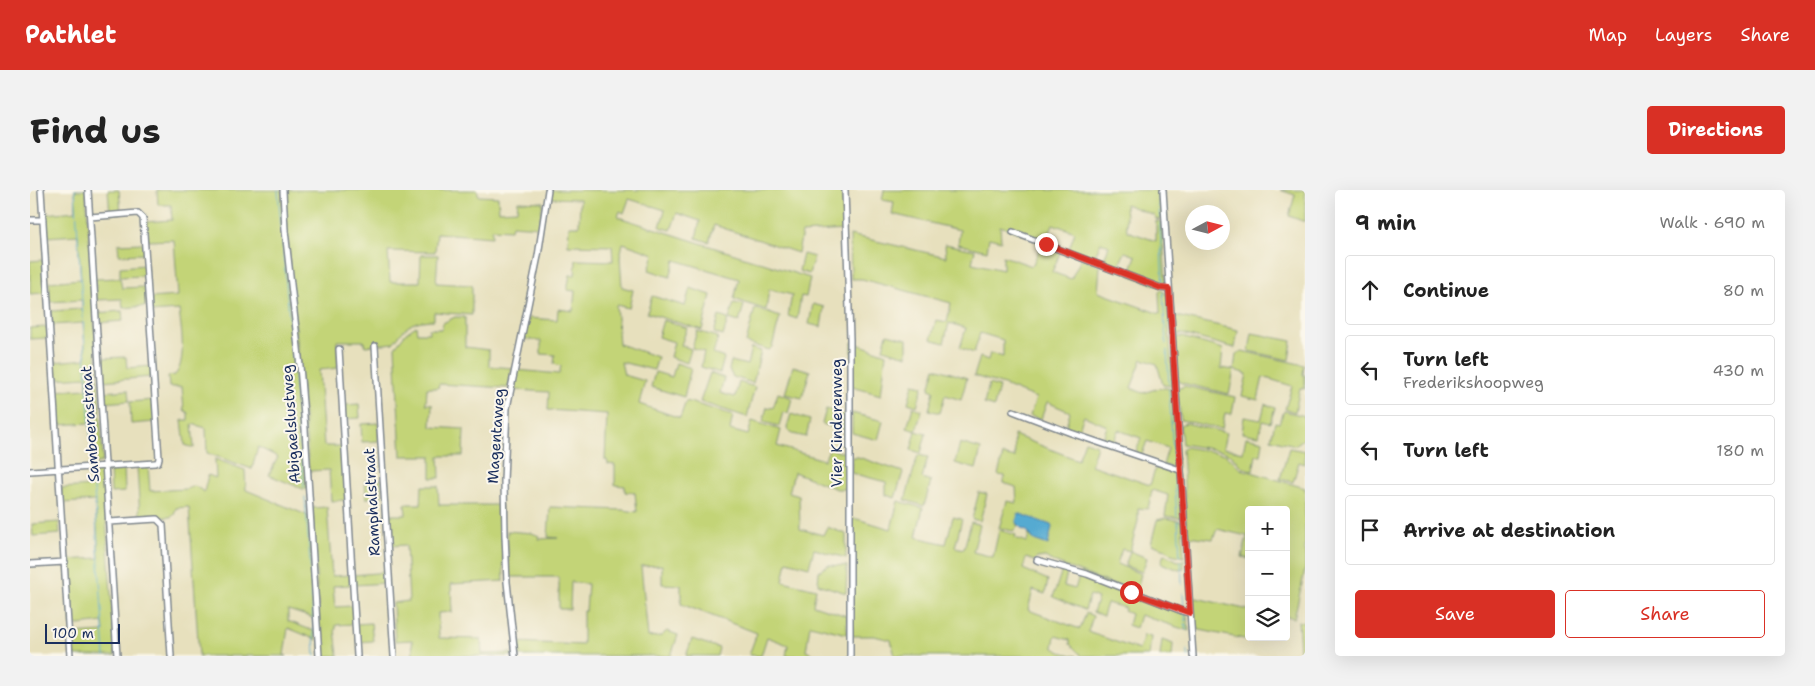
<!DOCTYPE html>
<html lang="en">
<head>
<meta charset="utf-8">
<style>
  :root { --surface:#fff; --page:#f2f2f2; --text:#222; --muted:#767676; --line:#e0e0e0; --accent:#d93025 }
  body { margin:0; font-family:"Shantell Sans",sans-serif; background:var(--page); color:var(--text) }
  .controls { position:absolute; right:15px; bottom:15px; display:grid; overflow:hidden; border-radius:5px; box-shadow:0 5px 20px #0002 }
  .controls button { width:45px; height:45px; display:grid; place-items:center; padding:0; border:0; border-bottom:1px solid var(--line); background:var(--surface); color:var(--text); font:25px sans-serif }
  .compass { position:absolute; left:1155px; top:15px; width:45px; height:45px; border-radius:50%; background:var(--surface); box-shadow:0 5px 20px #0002; rotate:83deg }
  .scale { position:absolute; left:15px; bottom:12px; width:75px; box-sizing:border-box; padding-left:5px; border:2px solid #1b2f5e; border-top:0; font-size:14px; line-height:18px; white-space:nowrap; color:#1b2f5e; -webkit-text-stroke:4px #fbf7ec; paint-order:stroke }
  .stop { position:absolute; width:15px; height:15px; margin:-11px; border:4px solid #d93025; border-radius:50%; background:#fff }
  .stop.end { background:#d93025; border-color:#fff; box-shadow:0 1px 5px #0008 }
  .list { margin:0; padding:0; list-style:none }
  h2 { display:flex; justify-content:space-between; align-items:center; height:65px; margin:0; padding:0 20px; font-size:21px }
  h2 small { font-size:16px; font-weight:400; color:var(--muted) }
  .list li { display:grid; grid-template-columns:32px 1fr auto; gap:15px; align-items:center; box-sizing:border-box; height:70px; margin:0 10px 10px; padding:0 10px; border:1px solid var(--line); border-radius:5px }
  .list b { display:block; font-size:19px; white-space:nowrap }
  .list p { margin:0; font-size:16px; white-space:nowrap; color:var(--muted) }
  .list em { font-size:16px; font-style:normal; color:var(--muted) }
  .actions { display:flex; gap:10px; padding:15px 20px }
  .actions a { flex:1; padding:11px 0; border:1px solid var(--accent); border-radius:5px; text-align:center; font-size:18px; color:var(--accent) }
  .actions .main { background:var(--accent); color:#fff }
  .icon { flex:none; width:28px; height:28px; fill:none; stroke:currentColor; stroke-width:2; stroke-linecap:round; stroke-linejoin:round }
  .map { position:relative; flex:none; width:1275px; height:466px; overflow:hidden; border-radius:5px }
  header { display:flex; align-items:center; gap:30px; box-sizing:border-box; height:70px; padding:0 25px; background:var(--accent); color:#fff }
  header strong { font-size:24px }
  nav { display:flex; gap:28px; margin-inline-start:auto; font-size:18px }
  .intro { display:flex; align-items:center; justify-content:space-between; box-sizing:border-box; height:120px; padding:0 30px }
  h1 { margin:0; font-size:35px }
  .button { padding:12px 22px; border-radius:5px; background:var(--accent); color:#fff; font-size:18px; font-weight:700 }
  main { display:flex; gap:30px; padding:0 30px }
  aside { flex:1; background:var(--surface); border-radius:5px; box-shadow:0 5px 20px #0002 }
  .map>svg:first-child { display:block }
</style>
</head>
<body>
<header>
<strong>Pathlet</strong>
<nav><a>Map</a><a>Layers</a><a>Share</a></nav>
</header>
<div class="intro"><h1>Find us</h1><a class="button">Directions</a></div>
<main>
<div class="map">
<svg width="1275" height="466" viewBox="0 0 1275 466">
  <rect width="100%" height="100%" fill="#fbf7ec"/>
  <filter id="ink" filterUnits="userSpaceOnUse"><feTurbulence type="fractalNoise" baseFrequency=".02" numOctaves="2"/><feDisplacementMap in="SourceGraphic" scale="10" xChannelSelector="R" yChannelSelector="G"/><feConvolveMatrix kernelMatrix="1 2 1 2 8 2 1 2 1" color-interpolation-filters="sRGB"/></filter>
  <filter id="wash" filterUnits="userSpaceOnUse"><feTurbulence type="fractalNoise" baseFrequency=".0096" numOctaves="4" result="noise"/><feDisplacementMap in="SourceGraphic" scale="20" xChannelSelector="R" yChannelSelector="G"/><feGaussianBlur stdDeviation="1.12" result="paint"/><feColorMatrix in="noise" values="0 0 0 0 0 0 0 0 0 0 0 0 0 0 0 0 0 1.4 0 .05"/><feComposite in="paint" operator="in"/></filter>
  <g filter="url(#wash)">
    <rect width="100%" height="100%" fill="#e7e0bd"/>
    <path fill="#c3d477" stroke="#6f826a" d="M45,0h11l17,269 -1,3 -9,2 -3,-41 -32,2 -3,-34 32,-2v-12l-32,2 -1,-17 32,-3 -3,-36 -31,2 -1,-14 31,-2v-9l-32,2 -1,-20 32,-3 -3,-44 -32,2 -1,-23 31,-3z
      M78,0h11l2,23 -11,1z
      M127,0h125l17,176 8,123h-4l-34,-14 9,-18 -20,-10 -6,22 -45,-16 -1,-25 -14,-4 2,24 -9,-3 -3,-25h6v-7l-4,-3 -2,-23h-13l-1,-11 7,-1c12,-13 6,-48 4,-65l-28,2 -1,-14 28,-2 -4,-56 -28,1 -1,-19 27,-2 -1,-15h-13z
      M255,0h192l2,6 19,1 1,14 18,-1 1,-9 25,1 -4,25 -27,-2 -1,5 -19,-1v8l-55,-4 -2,19 -47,-1 2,31h30l1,-27h17l-2,28 36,2v30l-38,-3v8c-24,1 -26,5 -41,23l-28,3 -1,-5h-27l1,27 -19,2 5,76h18l4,54 -15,1 -2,-31 -20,1 -22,-241z
      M521,0h291l2,40 -42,3 -4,20 -84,-28 -5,17 -13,-4 4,-17 -23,-8 -6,17 -11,-3 5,-17 -36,-11 -5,14 -4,-2 -2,6 192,61 -4,19 -5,-1 -4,23 -9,-3 4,-21 -23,-6 -3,21 -32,-11 5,-20 -64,-19 -5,17 -21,-7 5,-16 -31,-11 -3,14 2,30 11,3 -4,18 -13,-3 3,39 39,13 -4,13 -33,-8 3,13 21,6 -6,23 41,14 6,-17 47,14 -3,15 18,5 4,-14 29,9 -4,16 47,14 6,-12 9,4h8v37h-10l-43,-17 -5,21 10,3 1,33 23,6 4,-8 19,7v24l-32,-9 -5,18 -22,-6 -4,20 33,8 -3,16 34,11v18l-37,-9 -4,26 11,5h-31l2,-11 -21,-8 -6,19 -12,-1 8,-22 -76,-29v-19l-19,-1v-19l-21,1 7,71 13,-1 6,-5 11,4 -7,21h-154l-1,-14 67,3v-34h3l2,-27 -17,-2 -1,27h-11v-32h-50l-2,-46 25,2 7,3 -1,3 20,-1 -10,-1 2,-30 73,3 14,2 -2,-19 -10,-1v-6l-10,-1v-20l-7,-1 -1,-4h-2l2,-46 -59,-4 1,-18 -36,-2 4,-20 42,4 2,-8 -7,-2 1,-9 -14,-1v-13l-18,-2 5,-21 29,2 1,-11 15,2 2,-20 -8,-1 3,-15h5l1,-15 37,1 -1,-15 -44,-1 1,-19h10l1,-27 -30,-1z
      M854,0h277l2,28 -2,2 -5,-1 -2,-4 -29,-11 2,27 29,10v-20l6,1 4,63 -2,3 -35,-13 7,-19 -11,-4 -8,18 -15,-6 7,-18 -8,-4 -8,19 -25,-10 7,-19 -22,-8 -7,18 -46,-16 1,15 -12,-3 -2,13 -29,-7 2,-14 -68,-16 2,-12 -12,-2z
      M1250,0h25v32l-16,-6 6,-21z
      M820,45l96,22 -1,-13 30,6 -3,13 31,7v-14l29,10 10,-22 19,7 -9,21 19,7 10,-20 19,7 -2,26 62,22 -1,-22 2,-2 6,4 6,92 -10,-1 -6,-21 -15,-5 -11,29 12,5c11,-3 20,-8 30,-3l5,78 -15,-3 5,-17 -21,-7 -6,16 -6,-2 6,-17 -23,-8 -6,16 -10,-4 5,-16 -23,-10 -7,17 -12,-4 5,-17 -23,-10 -6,17 -11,-3 6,-18 -32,-13 -30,-9 6,-19 8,3 2,-7 13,4v-17l-23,-7 -6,20 -14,-5 6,-20 -17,-5 -5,20 -13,-4 5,-19 11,2 4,-19 -89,-24h-11z
      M113,53l1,11 -25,1 -1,-11z
      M773,64l11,3 -5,17 -10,-3z
      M13,70l1,33 -14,1v-33z
      M115,75v11l-25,1v-10z
      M90,88l2,10 23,-1 1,19 -23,2 -1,-9 -25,1 -2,-21z
      M660,98l21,7 -9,35 -55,-17 5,-17 33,10z
      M704,113l10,2 -5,17 -10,-3z
      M783,114l11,3 -3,20 -12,-3z
      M725,118l25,9 -8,30 -3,3 -23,-7z
      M92,121l1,10 -25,2 -1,-10z
      M1142,125l66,15 -3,18 -53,-14 -8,1z
      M689,126l9,3 -5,17 -9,-3z
      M425,127h10v30l24,3v16l23,2 -4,20 -69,-4 -1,4h-11l-1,16h6l-1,23 33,2 -1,27h-24l1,22h-9v-22h-30l-6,-109 11,-14 10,-7 1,7h12v-4h13l1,-6z
      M633,130l24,8 -6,17 10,4 -4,14 -17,-6 4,-15 -16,-5z
      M17,137l1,11 -18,1v-11z
      M667,141l21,6 -5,17 11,4 -4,15 -19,-6 3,-15 -12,-4z
      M1222,143l40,8 -3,19 -40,-9z
      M857,144l20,5v17l-24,-7z
      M1146,147h6l41,12 -2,19 13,2 2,-16 6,-3 62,14 -1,10h2v14l-5,-1 -5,24 -10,-3 7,-23 -29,-9 -5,23 -16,-4 5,-22 -13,-4 -5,24 -47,-11 -5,-3 -3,-41z
      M822,152l34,12 -5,41 -29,-8z
      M721,158l10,3 -8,32 -20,-6 -4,-7 2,-9 16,4z
      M96,167l1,11 24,-2 1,11 -50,4 -2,-23z
      M646,173l15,5 -7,29 -33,-10 4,-15 17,5z
      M763,176l17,5 -8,27 -17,-4z
      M905,178l32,10 -6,22 -16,-5 -5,18 -11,-3 5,-19 -5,-2z
      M680,183l14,5 -4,15 15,4 4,-15 16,5 -8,30 -47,-15z
      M883,194l10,2 -6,20 -9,-3z
      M959,194l10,3 -5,20 -10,-3z
      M1155,196l50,11 -3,17 -7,-1 -3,16 -41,-9 -4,-31z
      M98,200l1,11 -26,2v-11z
      M748,203l14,5 -4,15 -5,-1 -4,14 -16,-4 4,-15 6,1z
      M123,210l2,22 -24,2 -1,-22z
      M329,214l1,14 -16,1v-14z
      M1235,214l10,4 -5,15 -8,-2 -3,15 -17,-3 2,-16 17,3z
      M883,217l9,3 -6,21 10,3 -5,19 -10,-3 5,-19 -9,-3z
      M796,219l20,6 2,16 -26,-7z
      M1254,221l21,5v22l-10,7 -24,-6 4,-17 4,1z
      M822,223l31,8 -5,19 -26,-7z
      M761,224l19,6 -4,17 -13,-3 -5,-4 -1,-3z
      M348,233l1,18 -17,1 -1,-18z
      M1156,233l40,10 -3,15 20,4 3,-15 17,4 -2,14h-5l-3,16 -11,-4 -11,-12 -8,-4 -41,-7 -2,-19z
      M984,245l64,25 7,-19 12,4 -6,20 59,20 6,-18 22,8 3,43 -16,-2 3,-21 -16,-5 -4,19 -10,-1v13l-8,30 17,7 -5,14 -17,-6 5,-15 -8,-2 -5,15 24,10 -5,19 -80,-30 -11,-6 -8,1 -3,3 -8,-3 -3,11 25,11 -3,14 -12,-4 -5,20 52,19 6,-16 7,3 -5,16 51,18 5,-15 7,2 -2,19h-67l-12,-12v-4l-15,-4 -2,11 7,5 17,4h-182l-4,-16 -17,-4h-22v-117h5l34,10 7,-28 25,7 -7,29 30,7 7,-27 9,2 -7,28 9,2 7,-27 9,3 -7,27 20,5 6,-27 17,5 -1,3 12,4 2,-7 5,5 13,4 -31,-21 2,4 -5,4 -14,-3 8,-27 10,2 -1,-16 -12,-4v-7l-6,-1 5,-20 12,3z
      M930,253l21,6 -5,20 -21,-6z
      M1155,257l40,7 16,15 64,19v82l-11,48 -8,-2v-106h-37v49l-7,-2 5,-21 -30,-7 -4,10 -26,-3 -5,-87z
      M1259,258l16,3v13l-6,-2 -6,20 -13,-3z
      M888,265l10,2 -6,21 9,3 -7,25 -19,-6z
      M822,267h6l45,15 -8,26 -9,-3v-13l-35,-9z
      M185,269l30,11 1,20 63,26 7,103 -28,-9v11l28,11 1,8 -29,-12 -4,27 3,1h-88l-10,-149 -13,1 -2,7 -4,2 -30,1 -3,-52 11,-1 2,26 36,-2 9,-3 9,6 4,-17 8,3z
      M94,276l1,26 -14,1 -1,-26z
      M63,277l10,2 12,187h-43l-1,-22 33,-2 -1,-10 -32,4 -5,-66 33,-2 -4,-57 -33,2 -1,-15 32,-2z
      M351,289l1,18 -16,1 -1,-18z
      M392,296h16l1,19h62l3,76 -53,3 1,28 -14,1 1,25 42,1 1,15 30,-1v3h-99l-1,-16 -17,1 -2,-38 16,-2 -3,-56 -17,1 -2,-31h19l-1,-11h16z
      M949,302l8,2 -7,27 -8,-2z
      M297,317l5,69 18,-1v10l-17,1 2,21 17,-1 1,18 -17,1v4h-1l3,27h-17l-9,-148z
      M1136,328l16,3 2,36 -13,-3 -5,-5 -15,-5 6,-24z
      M29,332l1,12 -27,2 -1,-12z
      M1134,364l14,7 6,-1v9l-5,1 -18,-7z
      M798,375l19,1 -1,27 -28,-9 1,-13z
      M1033,377l5,2 -4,17 11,3 5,-16 107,41 2,17 -49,-16 -4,13 -8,-3 3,-11 -7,-3 1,-3 -18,-5 -4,13 -10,-4 5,-14 -8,-3 -5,15 -32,-13z
      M357,382v11l-33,2 -1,-10z
      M1161,408h5l53,12v30l-54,-11z
      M1268,431l7,2v31l-5,-2z
      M341,433l2,18 -16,1 -1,-18z
      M662,449l27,9 -2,8h-31z
      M1132,450l11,4 -1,12h-12z"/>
    <path fill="#55aad1" stroke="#386c98" d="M988,323l33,12 1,2 -4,18 -14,-5 -7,-9 -5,-2 -6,-6z"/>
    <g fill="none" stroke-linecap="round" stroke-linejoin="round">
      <path stroke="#55aad1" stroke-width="1" d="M45,0l17,270
        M248,0l26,297
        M1128,0l2,28
        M1130,33l3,64
        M1133,102l3,52
        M1137,160l2,34
        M1139,199l5,77
        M63,283l12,183
        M1144,284l3,42
        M275,307l5,62 5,97
        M1148,331l2,35
        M1151,371l1,24
        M1153,403l1,16
        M1155,424l1,16
        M1157,460l1,6"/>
    </g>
  </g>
  <g filter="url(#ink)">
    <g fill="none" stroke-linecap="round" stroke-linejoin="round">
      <g stroke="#81888e" stroke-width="8">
        <path id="minor" d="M11,0l29,466
          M58,0l29,466
          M253,0l2,40 15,136 5,63 14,227
          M815,0l5,149v317
          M1133,0l30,466
          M0,30h13
          M983,42l148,56 8,1
          M345,156l19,310
          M309,159l18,307
          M983,221l58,22 109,37
          M0,281l125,-8 3,-1 1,-4 -16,-240 -5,-5 -48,4
          M79,332l48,-3 6,6 8,131
          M1007,370l50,14 95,37 8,2
          M0,374l35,-2
          M485,466l-8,-74 -2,-47 -1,-54 3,-73 31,-152 10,-66"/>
      </g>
      <use href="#minor" stroke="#fff" stroke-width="5"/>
    </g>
  </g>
  <g fill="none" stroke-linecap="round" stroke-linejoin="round" filter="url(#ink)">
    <path stroke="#d93025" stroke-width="6" d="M1016,54l115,44 8,1 21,324 -59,-21"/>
  </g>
  <g text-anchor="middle" stroke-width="4" stroke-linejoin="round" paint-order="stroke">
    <g font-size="15" fill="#1b2f5e" stroke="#fbf7ec">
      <text transform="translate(807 233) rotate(-90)" y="5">Vier Kinderenweg</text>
      <text transform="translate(60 234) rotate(-94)" y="5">Samboerastraat</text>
      <text transform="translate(261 234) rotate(-94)" y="5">Abigaelslustweg</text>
      <text transform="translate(466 246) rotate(-86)" y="5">Magentaweg</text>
      <text transform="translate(342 312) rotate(-93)" y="5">Ramphalstraat</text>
    </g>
  </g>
</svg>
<div class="controls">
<button>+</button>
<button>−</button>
<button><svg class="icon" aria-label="layers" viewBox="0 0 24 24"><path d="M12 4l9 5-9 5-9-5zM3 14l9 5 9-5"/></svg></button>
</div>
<svg class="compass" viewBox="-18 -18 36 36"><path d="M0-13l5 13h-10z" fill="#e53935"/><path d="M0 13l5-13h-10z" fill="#767676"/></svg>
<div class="scale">100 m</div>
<div class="stop" style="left:1101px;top:402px"></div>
<div class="stop end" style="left:1016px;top:54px"></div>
</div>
<aside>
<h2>9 min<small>Walk · 690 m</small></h2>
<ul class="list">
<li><svg class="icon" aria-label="ahead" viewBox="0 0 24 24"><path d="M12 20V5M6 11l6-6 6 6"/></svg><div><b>Continue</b></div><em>80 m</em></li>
<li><svg class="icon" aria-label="left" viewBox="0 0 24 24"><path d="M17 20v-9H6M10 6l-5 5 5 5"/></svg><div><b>Turn left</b><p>Frederikshoopweg</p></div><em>430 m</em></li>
<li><svg class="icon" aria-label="left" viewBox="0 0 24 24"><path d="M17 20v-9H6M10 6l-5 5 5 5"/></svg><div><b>Turn left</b></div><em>180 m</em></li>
<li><svg class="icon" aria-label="arrive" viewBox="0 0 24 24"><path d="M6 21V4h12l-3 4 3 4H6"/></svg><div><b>Arrive at destination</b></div></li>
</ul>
<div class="actions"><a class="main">Save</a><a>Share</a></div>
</aside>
</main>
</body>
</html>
